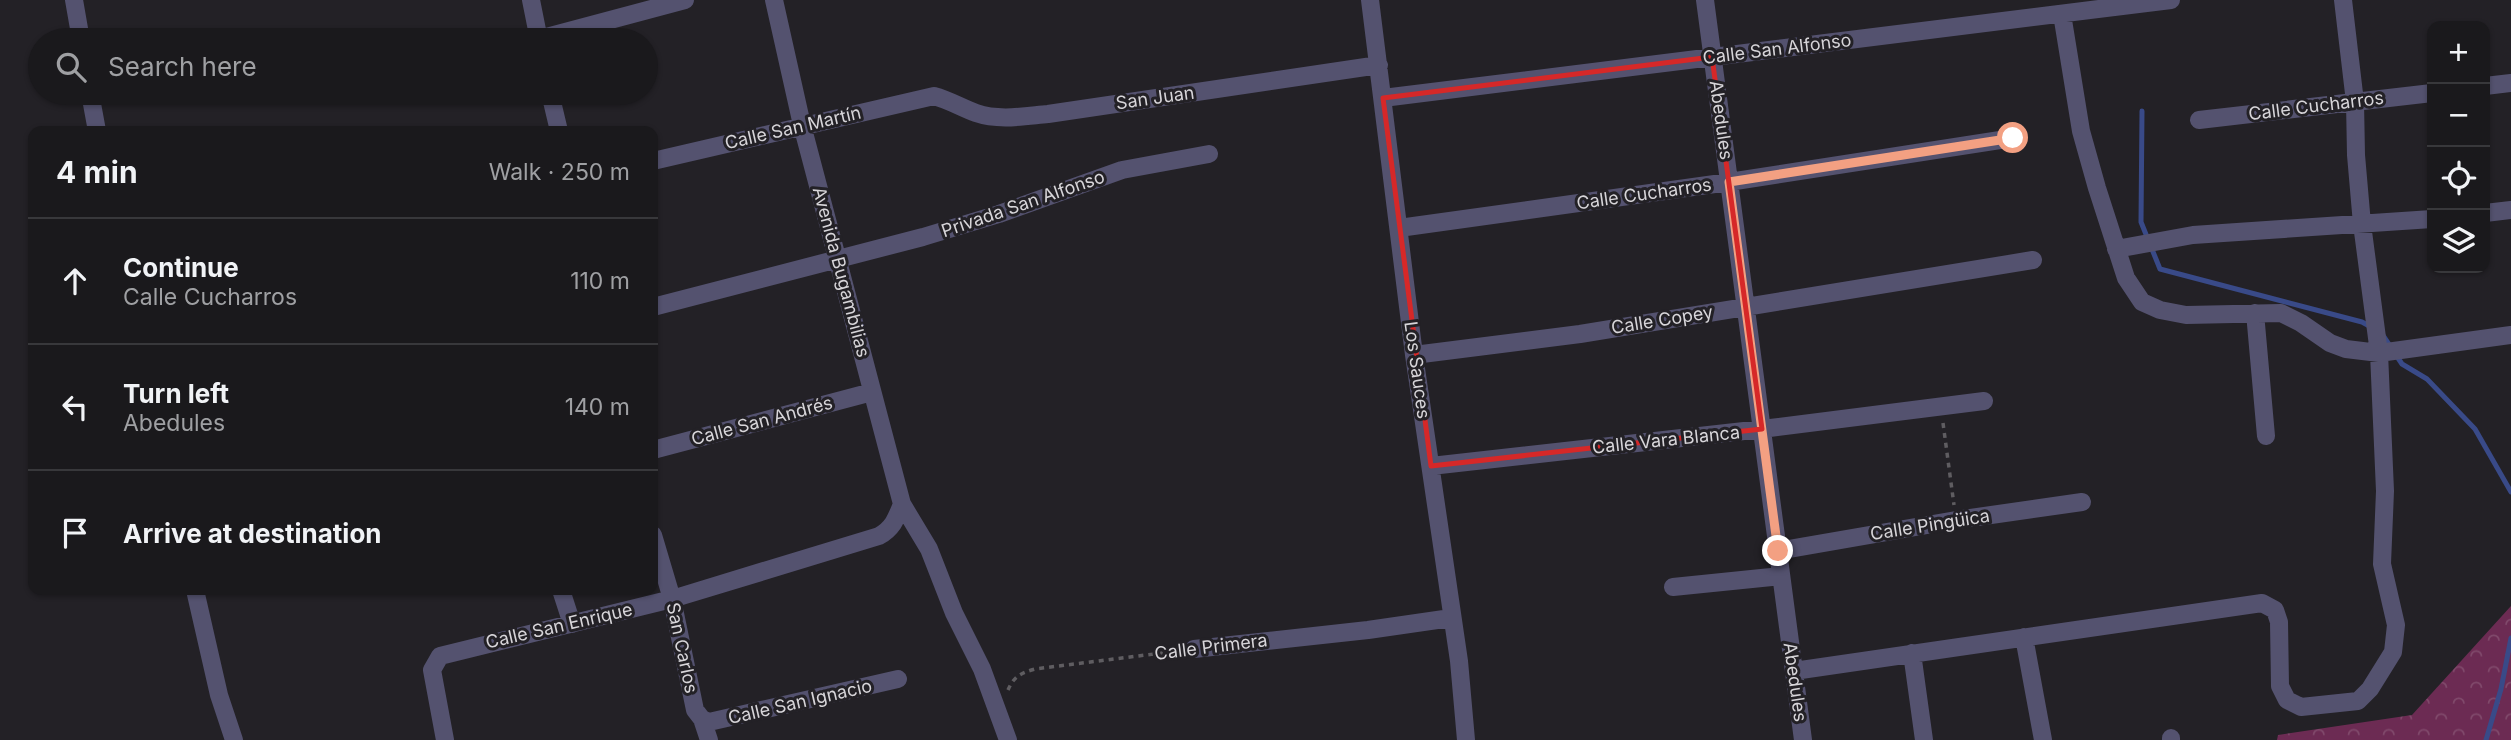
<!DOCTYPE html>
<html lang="en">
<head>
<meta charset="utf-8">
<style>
  :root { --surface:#1a191c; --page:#232225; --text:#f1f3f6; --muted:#9fa0a3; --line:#38383b }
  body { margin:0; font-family:Inter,sans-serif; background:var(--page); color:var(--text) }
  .controls { position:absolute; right:21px; top:21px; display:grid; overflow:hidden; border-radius:14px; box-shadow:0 2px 5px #0004 }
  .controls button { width:63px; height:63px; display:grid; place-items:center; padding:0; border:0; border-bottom:2px solid var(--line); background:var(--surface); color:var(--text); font:35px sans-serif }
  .stop { position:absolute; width:21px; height:21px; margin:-16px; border:5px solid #f3a082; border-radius:50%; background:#fff }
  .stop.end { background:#f3a082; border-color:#fff; box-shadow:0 2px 7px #0008 }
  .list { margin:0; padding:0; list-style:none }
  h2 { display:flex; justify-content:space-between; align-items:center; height:91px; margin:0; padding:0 28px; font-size:30px }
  h2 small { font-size:23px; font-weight:400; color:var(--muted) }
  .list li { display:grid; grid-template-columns:46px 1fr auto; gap:21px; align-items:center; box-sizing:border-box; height:126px; padding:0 28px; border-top:2px solid var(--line) }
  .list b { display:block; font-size:26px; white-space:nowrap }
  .list p { margin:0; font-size:23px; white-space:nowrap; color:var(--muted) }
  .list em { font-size:23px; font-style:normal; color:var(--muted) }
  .icon { flex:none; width:38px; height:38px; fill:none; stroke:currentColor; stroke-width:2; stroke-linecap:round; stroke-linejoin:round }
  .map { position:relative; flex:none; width:2511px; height:740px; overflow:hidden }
  .search { position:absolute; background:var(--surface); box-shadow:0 2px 5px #0004; left:28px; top:28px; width:630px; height:77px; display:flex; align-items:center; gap:18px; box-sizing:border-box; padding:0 24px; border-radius:38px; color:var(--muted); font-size:26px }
  .panel { position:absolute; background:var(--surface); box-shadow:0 2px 5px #0004; left:28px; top:126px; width:630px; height:469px; border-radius:14px }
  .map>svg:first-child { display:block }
</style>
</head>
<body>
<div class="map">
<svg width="2511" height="740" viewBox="0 0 2511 740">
  <defs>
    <pattern id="forest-crowns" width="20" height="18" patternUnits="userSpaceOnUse" patternTransform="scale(1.75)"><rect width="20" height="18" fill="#6c2b53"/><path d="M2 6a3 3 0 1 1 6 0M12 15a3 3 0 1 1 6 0" fill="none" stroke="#80496b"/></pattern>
  </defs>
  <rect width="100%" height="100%" fill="#232126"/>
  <path fill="url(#forest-crowns)" d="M2511,606v134h-234l1,-5 134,-20z"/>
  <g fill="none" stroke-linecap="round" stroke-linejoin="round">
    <path stroke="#394a88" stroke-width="5" d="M2142,111l-1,111 19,47 202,53 9,5
      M2382,334l20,30 25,15 48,50 36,63
      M2486,740l15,-51 10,-51"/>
    <path stroke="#5f5d61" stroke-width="3.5" stroke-dasharray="5 5" stroke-linecap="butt" d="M1943,423l11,82
      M1008,690c6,-14 13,-17 27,-21l143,-18"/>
    <path stroke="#54526f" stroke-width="18" d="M74,0l7,40
      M531,0l8,40
      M1370,0l44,355 45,306 7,79
      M1705,0l98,740
      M2062,14l19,117 16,57 29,90 16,24 18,8 26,5 95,-2 20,10 29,20 16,6 33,4 132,-18
      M539,39l146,-39
      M2485,86l26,-3
      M90,93l7,38
      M550,93l9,38
      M1383,98l788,-98
      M2199,120l233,-27
      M653,161l281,-65c15,4 28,12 42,17 23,8 49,3 72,1l331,-49
      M2485,213l26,-3
      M1399,228l330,-46 284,-44
      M2116,249l77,-14 239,-16
      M653,307l270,-70 76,-23 123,-44 87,-16
      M2255,313l11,123
      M1414,355l166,-21 453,-74
      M653,450l219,-58
      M1431,466l331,-37 222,-28
      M902,504l27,45 25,64 28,56 26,71
      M653,535l19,64 23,111 7,9 7,21
      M1778,551l178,-31 126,-18
      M1673,587l108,-11
      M195,590l24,105 15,45
      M561,590l11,34
      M2024,637l19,103
      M1194,649l174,-19 83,-12
      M1912,653l12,87
      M1794,671l468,-68 13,7 4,12 1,64 7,14 14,7 57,-6 12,-12 23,-37 3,-27 -14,-61 3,-73 -6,-138 -17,-129 -6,-69 -1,-53 -12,-102
      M702,719l7,3 189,-43
      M2171,738v2
      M445,740l-13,-70 8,-14 232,-57 207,-63c14,-8 17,-17 23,-32l-100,-379 -28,-125"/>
  </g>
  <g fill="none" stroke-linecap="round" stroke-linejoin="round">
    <path stroke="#f3a082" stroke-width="9" d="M1778,551l-49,-369 284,-44"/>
  </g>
  <path fill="none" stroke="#d62828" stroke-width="5" stroke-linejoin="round" d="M1712,57l50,372 -331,37 -48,-368z"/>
  <g text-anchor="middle" stroke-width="6" stroke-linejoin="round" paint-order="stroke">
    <g font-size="18" fill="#d7d5d9" stroke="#232126">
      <text transform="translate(1777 49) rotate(-7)" y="6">Calle San Alfonso</text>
      <text transform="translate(1155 98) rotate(-8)" y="6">San Juan</text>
      <text transform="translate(2316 106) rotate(-7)" y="6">Calle Cucharros</text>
      <text transform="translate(1721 120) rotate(82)" y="6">Abedules</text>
      <text transform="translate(793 128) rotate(-13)" y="6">Calle San Martín</text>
      <text transform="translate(1644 194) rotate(-8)" y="6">Calle Cucharros</text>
      <text transform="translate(1023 204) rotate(-19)" y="6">Privada San Alfonso</text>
      <text transform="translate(841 272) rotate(75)" y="6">Avenida Bugambilias</text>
      <text transform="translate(1662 320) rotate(-9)" y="6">Calle Copey</text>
      <text transform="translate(1417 370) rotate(82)" y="6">Los Sauces</text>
      <text transform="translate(762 421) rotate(-15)" y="6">Calle San Andrés</text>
      <text transform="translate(1666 440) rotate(-6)" y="6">Calle Vara Blanca</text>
      <text transform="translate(1930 525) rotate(-9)" y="6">Calle Pingüica</text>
      <text transform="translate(559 626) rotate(-13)" y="6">Calle San Enrique</text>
      <text transform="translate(1211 647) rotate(-7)" y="6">Calle Primera</text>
      <text transform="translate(682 648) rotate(78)" y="6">San Carlos</text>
      <text transform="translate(1795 682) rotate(82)" y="6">Abedules</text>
      <text transform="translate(800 702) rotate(-13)" y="6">Calle San Ignacio</text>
    </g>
  </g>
</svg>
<div class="controls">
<button>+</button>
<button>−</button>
<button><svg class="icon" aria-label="locate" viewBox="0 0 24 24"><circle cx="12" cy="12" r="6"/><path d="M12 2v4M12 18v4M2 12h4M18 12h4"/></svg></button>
<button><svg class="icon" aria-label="layers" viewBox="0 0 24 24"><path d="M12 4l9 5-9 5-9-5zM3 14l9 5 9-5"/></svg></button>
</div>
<div class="stop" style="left:2013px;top:138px"></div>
<div class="stop end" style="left:1778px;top:551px"></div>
<div class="search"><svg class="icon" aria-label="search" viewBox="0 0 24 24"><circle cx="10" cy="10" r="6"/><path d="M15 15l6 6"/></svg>Search here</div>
<section class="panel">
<h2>4 min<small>Walk · 250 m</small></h2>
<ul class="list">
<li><svg class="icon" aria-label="ahead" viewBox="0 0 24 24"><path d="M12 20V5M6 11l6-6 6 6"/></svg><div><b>Continue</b><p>Calle Cucharros</p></div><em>110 m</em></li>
<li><svg class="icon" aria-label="left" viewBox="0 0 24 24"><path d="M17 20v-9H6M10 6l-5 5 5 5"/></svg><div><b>Turn left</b><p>Abedules</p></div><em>140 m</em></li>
<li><svg class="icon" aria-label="arrive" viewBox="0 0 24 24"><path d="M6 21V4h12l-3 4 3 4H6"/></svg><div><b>Arrive at destination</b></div></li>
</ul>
</section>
</div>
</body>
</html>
